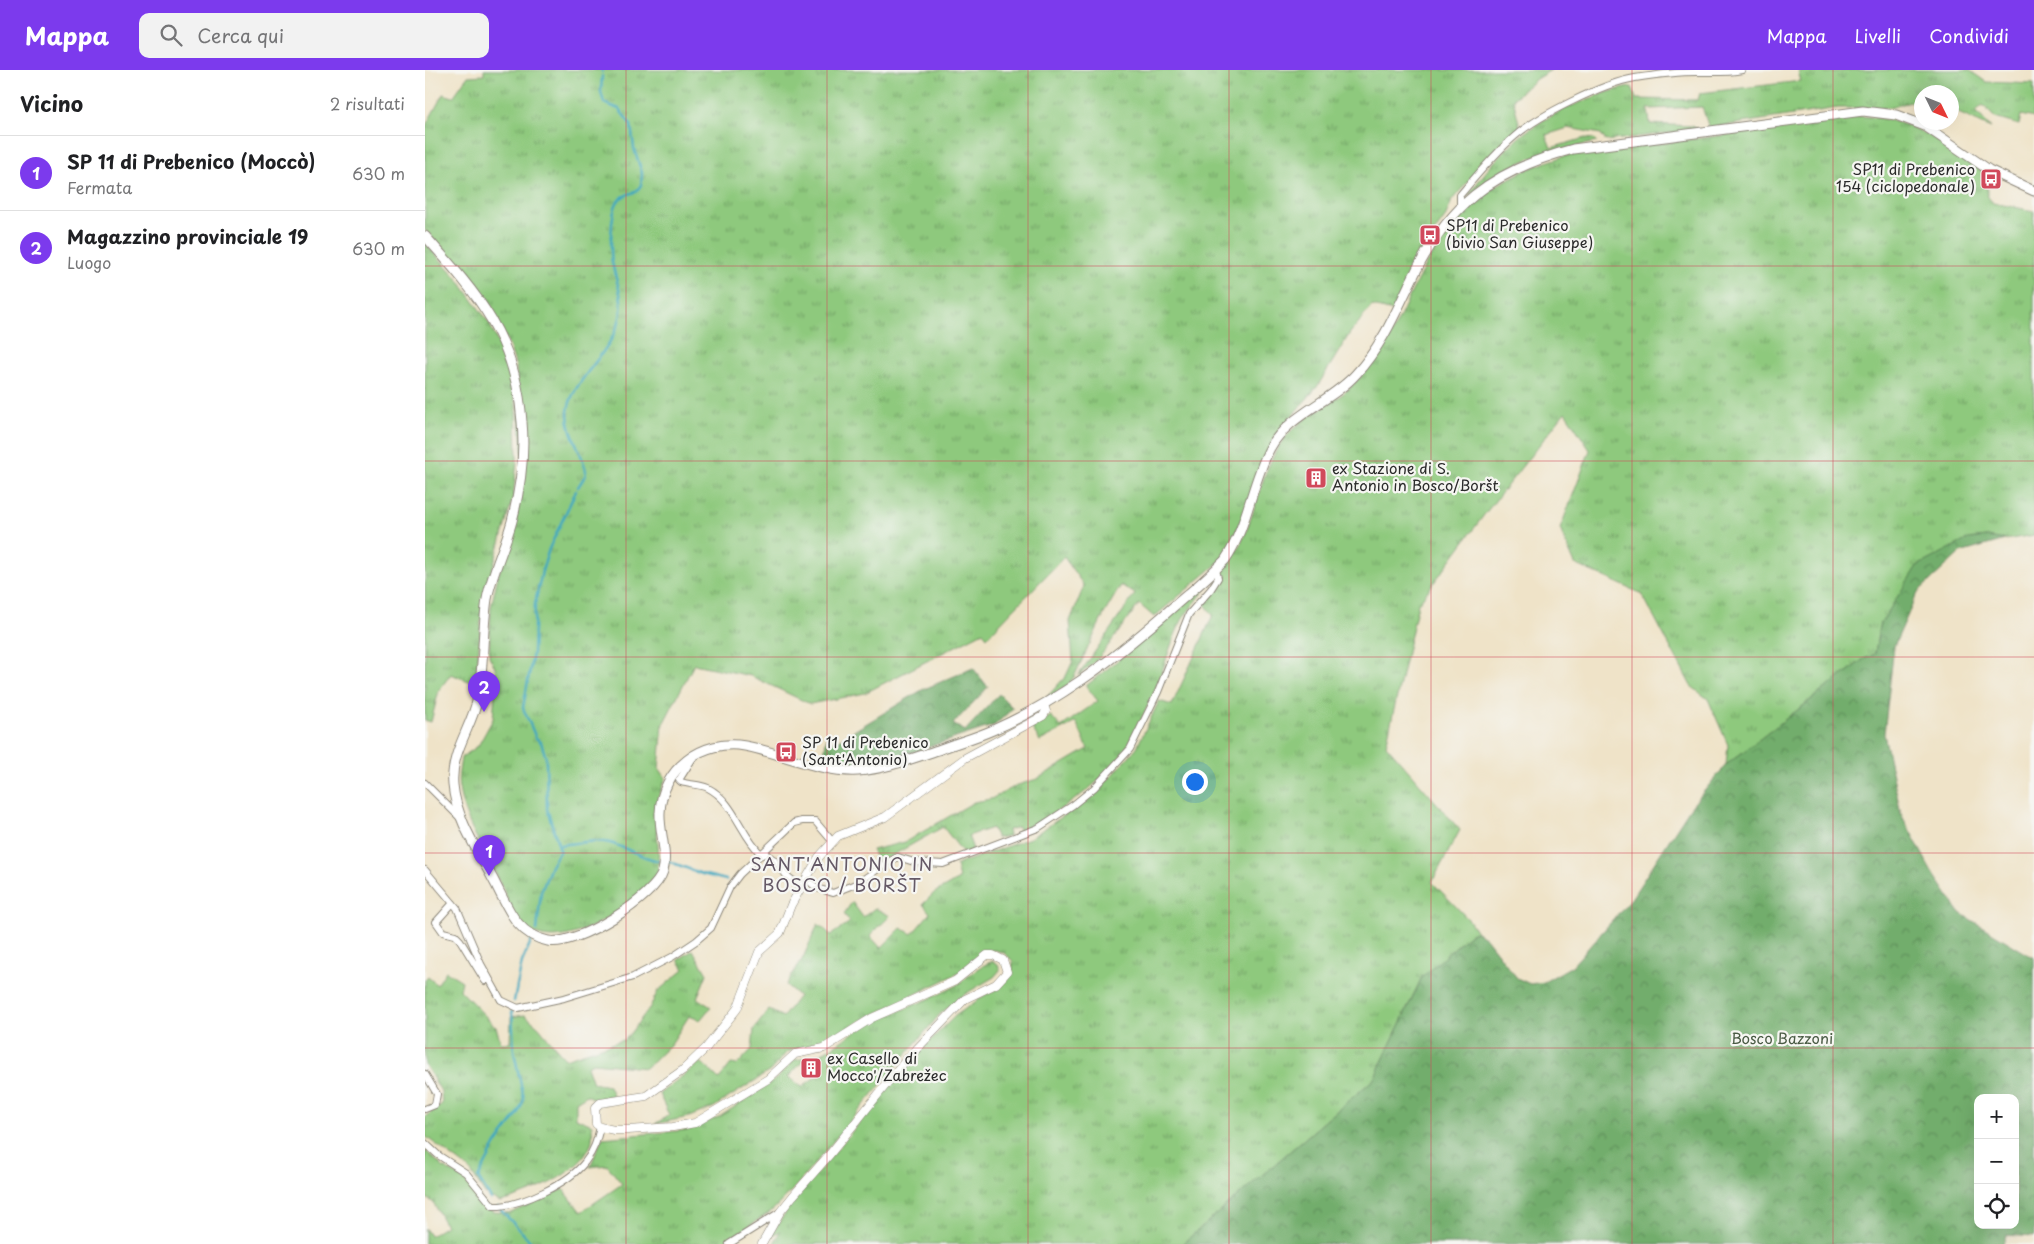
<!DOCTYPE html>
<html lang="it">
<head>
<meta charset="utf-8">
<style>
  :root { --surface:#fff; --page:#f2f2f2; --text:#202124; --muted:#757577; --line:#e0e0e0; --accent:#7c3aed }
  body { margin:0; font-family:"Playpen Sans",sans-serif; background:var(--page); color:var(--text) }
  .controls { position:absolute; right:15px; bottom:15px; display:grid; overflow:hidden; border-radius:10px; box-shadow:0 5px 20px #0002 }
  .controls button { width:45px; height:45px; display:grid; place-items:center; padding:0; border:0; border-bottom:1px solid var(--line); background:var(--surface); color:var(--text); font:25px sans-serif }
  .compass { position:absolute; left:1489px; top:15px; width:45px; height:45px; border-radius:50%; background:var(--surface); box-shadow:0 5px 20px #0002; rotate:133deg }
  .you { position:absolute; left:769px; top:711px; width:18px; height:18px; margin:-12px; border:4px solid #fff; border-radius:50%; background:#1a73e8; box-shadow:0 0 0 8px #1a73e833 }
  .badge { display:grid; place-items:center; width:32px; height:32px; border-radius:50%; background:var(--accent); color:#fff; font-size:16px; font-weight:700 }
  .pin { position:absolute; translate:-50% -41px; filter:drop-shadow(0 1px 2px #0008) }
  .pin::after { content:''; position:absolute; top:26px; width:18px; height:15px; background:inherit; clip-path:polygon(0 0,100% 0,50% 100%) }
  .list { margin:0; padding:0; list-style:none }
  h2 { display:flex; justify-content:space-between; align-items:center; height:65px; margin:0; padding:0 20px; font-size:21px }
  h2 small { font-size:16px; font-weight:400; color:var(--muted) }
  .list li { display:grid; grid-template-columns:32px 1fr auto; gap:15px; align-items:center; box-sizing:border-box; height:75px; padding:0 20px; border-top:1px solid var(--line) }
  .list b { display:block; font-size:19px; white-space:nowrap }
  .list p { margin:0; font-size:16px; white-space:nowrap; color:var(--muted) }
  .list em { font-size:16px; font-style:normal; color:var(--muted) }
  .icon { flex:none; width:28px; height:28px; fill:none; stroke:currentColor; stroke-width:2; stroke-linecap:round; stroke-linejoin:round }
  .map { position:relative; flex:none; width:1609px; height:1174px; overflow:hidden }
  header { display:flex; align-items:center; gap:30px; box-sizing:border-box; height:70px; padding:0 25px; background:var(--accent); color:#fff }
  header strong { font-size:24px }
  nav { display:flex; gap:28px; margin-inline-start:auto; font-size:18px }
  .search { width:350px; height:45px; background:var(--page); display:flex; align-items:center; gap:12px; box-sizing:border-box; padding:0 18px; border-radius:10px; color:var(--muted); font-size:19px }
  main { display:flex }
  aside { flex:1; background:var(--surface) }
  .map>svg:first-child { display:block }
</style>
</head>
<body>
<header>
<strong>Mappa</strong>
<div class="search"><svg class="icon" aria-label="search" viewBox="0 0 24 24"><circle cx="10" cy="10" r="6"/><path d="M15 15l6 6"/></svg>Cerca qui</div>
<nav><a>Mappa</a><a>Livelli</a><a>Condividi</a></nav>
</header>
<main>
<aside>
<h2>Vicino<small>2 risultati</small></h2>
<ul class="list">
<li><span class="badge">1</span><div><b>SP 11 di Prebenico (Moccò)</b><p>Fermata</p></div><em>630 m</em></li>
<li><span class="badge">2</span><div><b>Magazzino provinciale 19</b><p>Luogo</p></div><em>630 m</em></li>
</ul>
</aside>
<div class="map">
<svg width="1609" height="1174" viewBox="0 0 1609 1174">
  <defs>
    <pattern id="grass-tufts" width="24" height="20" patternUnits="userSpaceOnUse" patternTransform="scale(1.25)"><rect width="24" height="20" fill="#8ec97d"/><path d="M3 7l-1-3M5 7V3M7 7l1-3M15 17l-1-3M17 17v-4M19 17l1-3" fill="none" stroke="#74a367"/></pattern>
    <pattern id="forest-crowns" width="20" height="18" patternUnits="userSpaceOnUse" patternTransform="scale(1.25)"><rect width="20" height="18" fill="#72ad6c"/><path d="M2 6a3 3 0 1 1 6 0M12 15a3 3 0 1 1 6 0" fill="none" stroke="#5e8d59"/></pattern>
  </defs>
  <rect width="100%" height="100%" fill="#f6f6f2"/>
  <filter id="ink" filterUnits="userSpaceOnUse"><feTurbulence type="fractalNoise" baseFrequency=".02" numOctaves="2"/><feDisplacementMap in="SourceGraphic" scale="10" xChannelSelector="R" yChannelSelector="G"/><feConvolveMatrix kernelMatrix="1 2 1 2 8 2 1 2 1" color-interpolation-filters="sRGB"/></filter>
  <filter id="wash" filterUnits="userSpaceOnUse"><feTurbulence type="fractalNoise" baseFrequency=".0096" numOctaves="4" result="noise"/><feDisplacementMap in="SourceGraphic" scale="20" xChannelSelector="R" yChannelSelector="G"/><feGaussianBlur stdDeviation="1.12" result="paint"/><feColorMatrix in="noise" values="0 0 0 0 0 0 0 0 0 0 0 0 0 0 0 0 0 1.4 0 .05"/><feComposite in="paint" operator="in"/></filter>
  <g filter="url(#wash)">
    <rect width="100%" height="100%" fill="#efe3c8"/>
    <path fill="url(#grass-tufts)" stroke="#5c7a54" d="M59,0h1067l-15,9 -23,20 7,28 -20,18 -48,55 -6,16 -21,29 -32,66 -21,-5 -22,27 -33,54 -41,47 -42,103 -11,22 -69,58 -15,-13 -40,54 -21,18 57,-82 -14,-9 -17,29 -30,63 -8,10 -19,10 19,-21 7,-15 -3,-40 14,-35 -20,-29 -77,80 -4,-5 -118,61 -55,11 -59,-28 -57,-12 -31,60 -4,44 7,10c-17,36 -5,57 -8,94 -21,33 -102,92 -138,51 -9,-10 -14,-29 -20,-41 -15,-31 -36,-60 -41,-94 -2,-10 1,-21 2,-30l17,-12 15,-27 3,-41 -1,-11 -6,-11 2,-49 7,-31 17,-51 9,-49 -8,-109c-15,-56 -53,-95 -91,-137v-103l18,-33 10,3 15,-21 16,-1z
      M1381,0h18l2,3 25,-3h118l17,12 48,2v34l-13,-3 -2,10 -24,-7 -12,-13 -7,6 15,17 -39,-18 -1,-18h-30v10h-10l-26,6h-47l-129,20 -7,-21 -54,2 2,15 42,2 6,3 -92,12 -5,-7 -33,-6 -22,7 5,13 34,-10 9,1 3,3c-56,11 -84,17 -130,55 16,-23 35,-46 56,-63 24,-19 79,-44 109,-47l4,12 62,1 2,-7 101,-12 -3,-9z
      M1413,46c69,-2 92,19 146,56l4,25 5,6 41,8v324l-29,5 -18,-3 -19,2 -89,87 -4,28 -11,5 -138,106 2,-20 -20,-46 -17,-13 -49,-92 -67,-30 -15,-35 30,-79 -25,-38 -81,103 -66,89 -32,141 74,85 -28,52 37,38 8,12 -7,2 -48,43 -48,102 -192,165h-408l6,-13 -10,5 20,-30 125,-150 40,-40 30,-21 16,-8 11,-14 1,-12 -9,-8 -9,-3 -12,2 -16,17 -107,52 -29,19 -17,8h-15l-12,4 -17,19 -56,36 -25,10 -34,7 14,-9 -10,-21 42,-32 18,17 12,-15 6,1 15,-16 2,-20 15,-19 14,7 16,-21 -13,-11 17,-27 15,-34 13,11 19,-13 -6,-8 8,-12 11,15 12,-9 15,8 -20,20 11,12 20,-20 11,6 18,-21 -7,-9 11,-11 25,-14 -3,-14 74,-27 47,-31 36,-32 24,-28 22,-46 13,4 41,-90 -8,-11 15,-19v-13c35,-33 34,-87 59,-126 15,-24 39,-34 61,-50 12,-9 22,-21 32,-33 18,-21 28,-47 40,-72 36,-75 73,-111 153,-135l206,-27z
      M0,173l33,36 31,44 14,31 8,25 5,26 1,57 -4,36 -31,107 -6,79 -25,-10 -12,16 -8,32 -6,-2z
      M784,512c-8,17 -23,28 -30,44 -10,21 -15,43 -24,64 -8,17 -16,35 -25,52 -23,40 -70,71 -111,89l-1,-4 -10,3 1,6 -12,2 -5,-10 -24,8 5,13 -9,5 -21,-27 -64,36 -7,-13 33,-8 69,-40 17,-3 27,-14 19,-6 51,-30 -12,-27 -36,19 -8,-13 19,-12 10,11 37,-26 -12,-15 62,-50z
      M268,880l14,24 -10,24 14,9 -11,13 -11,-4 -18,28 -25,24 -53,-5 -6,3 6,17 16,3 4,9 -17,5 -9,-5 -11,7v16l16,7c0,6 1,14 -1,19 -10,30 -63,51 -91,58l-15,-8 -15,-24 -45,-34v-19l17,-13 -1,-13 -16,-26v-85l3,-3 9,8 9,-14 16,10 -2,9 36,37 5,16h9l1,-26 14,-2 14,12 26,32 61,-20 24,-32 8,-16 26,-22 -6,-9z
      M568,891l5,3 2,6 -6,7 -29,17 -25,20 -144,172 -23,24 -51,34h-297v-16l5,8 16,-10 -13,-24 -8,-5v-47l18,17 22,13 19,25 9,7 18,1 52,-24 18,23 41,-28 -15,-19 -17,2 12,-29 86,-8 33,-14 54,-36 19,-20 12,-2 -18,19 14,10 21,-16 -11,-14c21,-7 32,-20 50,-29 28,-15 58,-24 86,-38 16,-8 28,-23 45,-29z"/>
    <path fill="url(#forest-crowns)" stroke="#4e6c4c" fill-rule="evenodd" d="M1562,467l18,3 -45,13 -42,39 -24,54 -10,88 17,80 30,56 29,43 74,45v279l-28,-2 -3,9h-821l192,-165 48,-102 48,-43 7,-2 9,6 31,40 13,6 14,-2 28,-16 57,-64 61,-94 36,-43 138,-106 11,-5 4,-28 38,-60 51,-27zM1553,1028h37v127h-37z
      M548,598l15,19 -35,37 12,7 34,-37 14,14 -18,17 -118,39 -32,2 -22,-4 4,-27 2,7 10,-2 83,-50z"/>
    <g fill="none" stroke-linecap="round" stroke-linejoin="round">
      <path stroke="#3fa8bf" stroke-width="2.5" d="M177,2v-2
        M153,417l7,-11 1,-5c-4,-20 -19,-39 -18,-59 2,-32 50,-63 53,-101 2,-16 -6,-33 -9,-49 -2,-12 -1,-25 0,-38 2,-19 4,-28 24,-32l5,-7 1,-12 -8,-25 -3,-23 -12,-16 -15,-6 -3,-11 1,-16
        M134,775c17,-1 35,-6 51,-2 17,5 32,15 49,18
        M243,791l34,13 24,6
        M112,860l4,-38 10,-26 9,-16 -13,-41 -1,-51 -5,-16 -5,-4 -13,-30 10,-55 2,-49 7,-33 7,-22 27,-58
        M89,931l8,-39 10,-23
        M66,1129l-13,-21 18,-34 22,-30 6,-15 -10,-47 -2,-41
        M73,1137l35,37"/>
    </g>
  </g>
  <g filter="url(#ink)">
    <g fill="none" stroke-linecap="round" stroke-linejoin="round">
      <g stroke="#8d877a" stroke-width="8">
        <path id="minor" d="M1035,137v-12c17,-20 35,-42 55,-59 24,-21 89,-53 120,-58 20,-3 41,-6 61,-6 16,0 31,1 46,-2
          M268,688l-14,22 2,2c9,3 19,2 27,6 26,13 33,48 54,67
          M0,713l37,37
          M339,783l11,7 11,15 15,12
          M0,800l32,38 24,56 20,36 17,8 46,-10 69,-21 39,-20 24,-16 15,-13 19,-41 10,-13 54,-51 8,-2h13l17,20
          M381,809l11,9 16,5 25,-10 30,-21 10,-5 16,5 29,2 95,-36 35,-23 21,-17 36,-39 28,-57 31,-78 22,-25 7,-11 -2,-8
          M28,833l-17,19 7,10 12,3 5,5 25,41
          M0,1004l12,20 -2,11 -10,4
          M0,1073l13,12 28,18 27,33c27,1 76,-23 92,-44 9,-11 12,-22 15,-35
          M304,1174l51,-32"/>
      </g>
      <g stroke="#8d877a" stroke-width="9">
        <path id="tertiary" d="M337,1174l18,-32 13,-16 37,-42 76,-94 59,-61 31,-15 11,-12 -4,-12 -10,-5h-6l-32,26 -83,37 -48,30 -29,6 -27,25 -73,44 -22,4 -45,3h-14l-14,-3 -4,-3 -1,-16 5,-5 46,-7 37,-26 23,-22 31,-39 22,-57 21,-19 11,-28 15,-26 13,-22 19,-21 47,-19 80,-59 78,-42 3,-5 -2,-6"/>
      </g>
      <g stroke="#8d877a" stroke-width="11">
        <path id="secondary" d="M0,166c54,60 91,102 97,186 3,32 -2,68 -10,99 -7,26 -20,52 -25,78 -5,33 -3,67 -9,99 -7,31 -28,55 -25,87 3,35 26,67 42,98 13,25 22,52 53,58 28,6 108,-44 115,-70 5,-18 -4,-40 -3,-58 1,-44 43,-75 85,-67 37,7 76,27 113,25 27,-2 55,-13 80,-21 18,-7 37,-12 55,-20 64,-28 118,-69 171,-115 20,-18 42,-35 61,-55 23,-34 26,-76 45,-112 19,-34 61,-46 86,-74 25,-27 38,-58 54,-91 37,-78 81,-112 163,-134l290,-38 33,4 29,11 64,44 45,21"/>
      </g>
      <use href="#minor" stroke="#fff" stroke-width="6"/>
      <use href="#tertiary" stroke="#fff" stroke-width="8"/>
      <use href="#secondary" stroke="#fff" stroke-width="9"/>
    </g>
  </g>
  <path fill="none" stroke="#d1495b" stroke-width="1" stroke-opacity="0.55" d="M201,0v1174M402,0v1174M603,0v1174M804,0v1174M1006,0v1174M1207,0v1174M1408,0v1174M0,196h1609M0,391h1609M0,587h1609M0,783h1609M0,978h1609"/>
  <defs>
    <g id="bus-square" transform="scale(1.125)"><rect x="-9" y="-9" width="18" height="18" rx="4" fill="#d1495b" stroke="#f6f6f2"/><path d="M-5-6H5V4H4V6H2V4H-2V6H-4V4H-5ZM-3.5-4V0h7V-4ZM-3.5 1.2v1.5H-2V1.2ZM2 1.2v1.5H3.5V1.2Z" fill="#fff"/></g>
    <g id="building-square" transform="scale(1.125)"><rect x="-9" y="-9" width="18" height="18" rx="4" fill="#d1495b" stroke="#f6f6f2"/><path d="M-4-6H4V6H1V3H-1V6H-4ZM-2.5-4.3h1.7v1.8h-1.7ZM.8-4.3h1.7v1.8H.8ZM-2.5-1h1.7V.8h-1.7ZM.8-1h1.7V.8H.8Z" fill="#fff"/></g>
  </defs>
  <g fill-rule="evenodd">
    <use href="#bus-square" x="1566" y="109"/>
    <use href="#bus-square" x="1005" y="165"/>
    <use href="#building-square" x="891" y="408"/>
    <use href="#bus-square" x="361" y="682"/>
    <use href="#building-square" x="386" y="998"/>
  </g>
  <g text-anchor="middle" stroke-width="4.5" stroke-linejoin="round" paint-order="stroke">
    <g font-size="15" fill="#2b2b2b" stroke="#f6f6f2" text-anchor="start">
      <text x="1550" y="105" text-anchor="end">SP11 di Prebenico<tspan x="1550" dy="17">154 (ciclopedonale)</tspan></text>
      <text x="1021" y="161">SP11 di Prebenico<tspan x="1021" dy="17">(bivio San Giuseppe)</tspan></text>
      <text x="907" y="404">ex Stazione di S.<tspan x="907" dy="17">Antonio in Bosco/Boršt</tspan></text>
      <text x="377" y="678">SP 11 di Prebenico<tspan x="377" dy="17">(Sant'Antonio)</tspan></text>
      <text x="402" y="994">ex Casello di<tspan x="402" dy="17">Mocco'/Zabrežec</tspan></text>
    </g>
    <g font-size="15" fill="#495a44" stroke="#f6f6f2">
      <text x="1357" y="974">Bosco Bazzoni</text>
    </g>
    <g font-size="18" letter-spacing="1" fill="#655966" stroke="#f6f6f2">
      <text x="417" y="801">SANT'ANTONIO IN<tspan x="417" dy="21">BOSCO / BORŠT</tspan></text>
    </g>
  </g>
</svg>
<div class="controls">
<button>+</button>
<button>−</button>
<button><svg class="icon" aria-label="locate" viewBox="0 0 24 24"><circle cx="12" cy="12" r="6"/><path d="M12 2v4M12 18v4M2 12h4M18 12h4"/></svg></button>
</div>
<svg class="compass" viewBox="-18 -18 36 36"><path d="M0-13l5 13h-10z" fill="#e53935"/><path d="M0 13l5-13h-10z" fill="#757577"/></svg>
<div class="you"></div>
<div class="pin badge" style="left:64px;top:806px">1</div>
<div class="pin badge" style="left:59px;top:642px">2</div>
</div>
</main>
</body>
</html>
